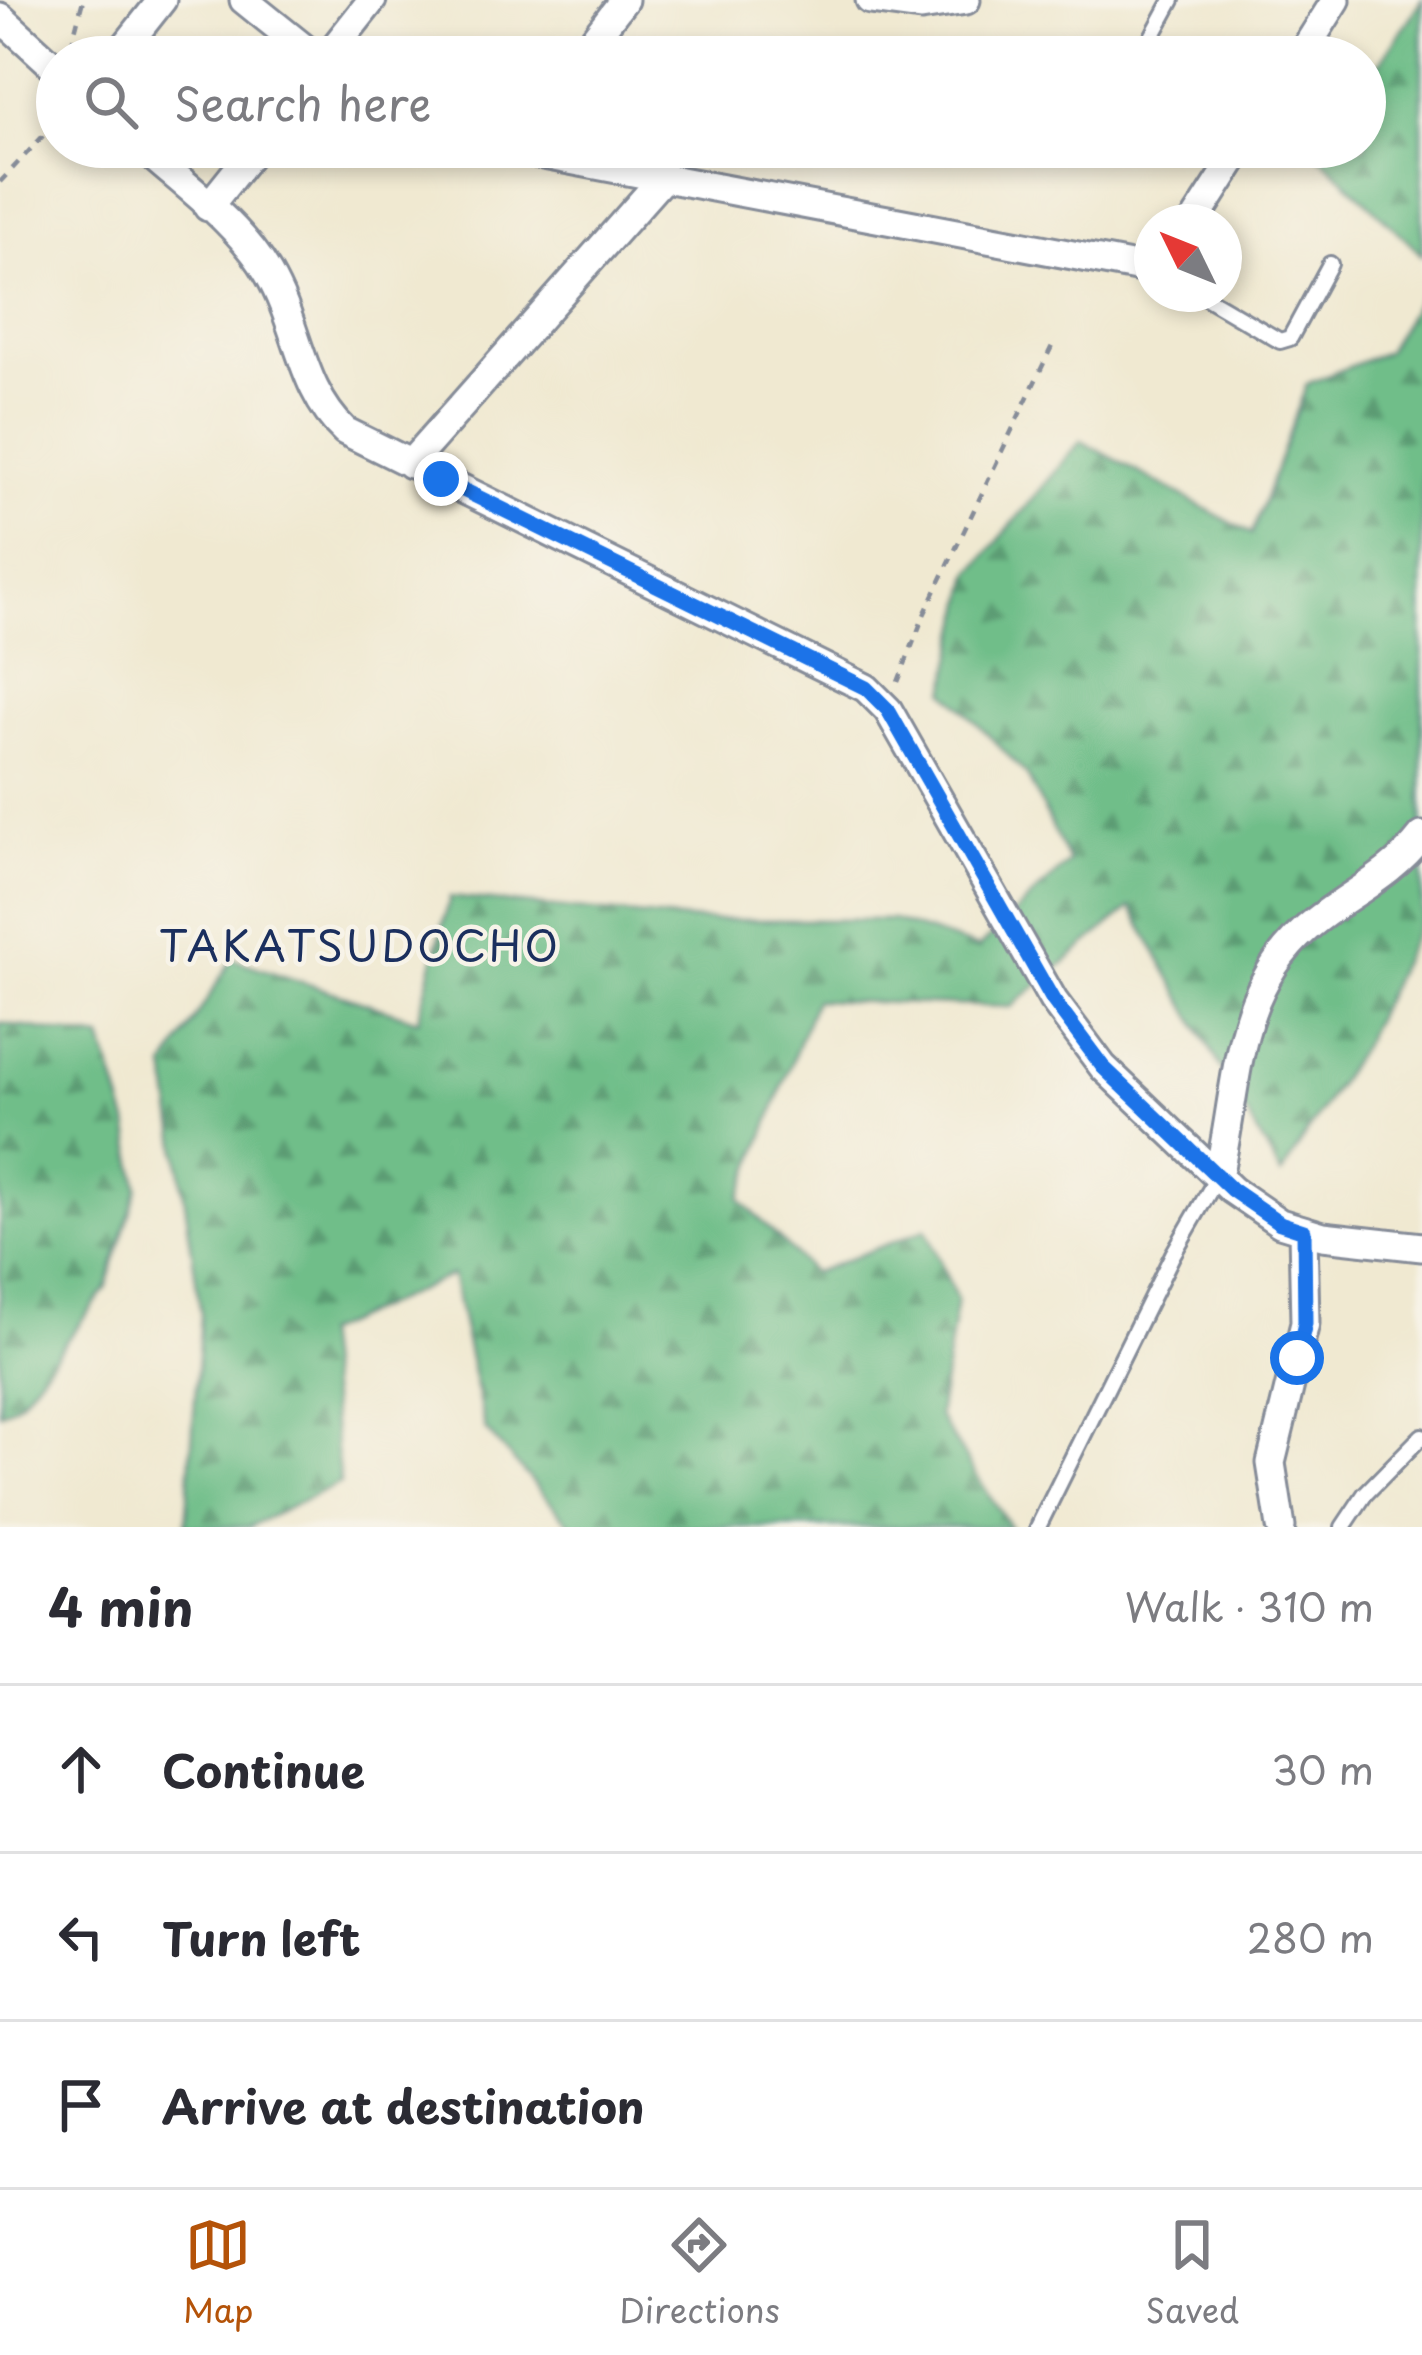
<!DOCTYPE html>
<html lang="en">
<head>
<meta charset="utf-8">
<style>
  :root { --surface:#fff; --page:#f2f2f3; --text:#2b2b33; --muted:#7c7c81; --line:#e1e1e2; --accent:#b45309 }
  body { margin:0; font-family:"Playpen Sans",sans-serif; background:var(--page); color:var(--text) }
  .compass { position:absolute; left:1134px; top:204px; width:108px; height:108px; border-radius:50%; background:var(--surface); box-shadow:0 6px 18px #0003; rotate:313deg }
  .stop { position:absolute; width:36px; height:36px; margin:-27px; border:9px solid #1a73e8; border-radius:50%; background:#fff }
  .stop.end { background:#1a73e8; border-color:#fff; box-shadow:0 3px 12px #0008 }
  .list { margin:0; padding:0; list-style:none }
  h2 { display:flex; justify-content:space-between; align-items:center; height:156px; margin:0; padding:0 48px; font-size:51px }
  h2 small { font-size:39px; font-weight:400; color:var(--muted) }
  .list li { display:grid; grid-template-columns:78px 1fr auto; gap:36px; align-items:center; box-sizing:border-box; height:168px; padding:0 48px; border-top:3px solid var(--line) }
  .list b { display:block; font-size:45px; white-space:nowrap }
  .list em { font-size:39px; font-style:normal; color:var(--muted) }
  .icon { flex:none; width:66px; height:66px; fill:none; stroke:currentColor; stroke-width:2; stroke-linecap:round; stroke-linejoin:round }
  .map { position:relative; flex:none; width:1422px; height:1527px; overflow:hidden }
  .search { position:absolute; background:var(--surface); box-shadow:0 6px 18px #0003; left:36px; right:36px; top:36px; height:132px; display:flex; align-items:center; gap:30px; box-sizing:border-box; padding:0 42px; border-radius:66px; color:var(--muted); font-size:45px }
  .sheet { height:660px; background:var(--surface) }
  nav { display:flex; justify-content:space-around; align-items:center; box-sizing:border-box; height:168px; border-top:3px solid var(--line); background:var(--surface); font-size:33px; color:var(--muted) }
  nav a { display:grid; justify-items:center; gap:6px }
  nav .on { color:var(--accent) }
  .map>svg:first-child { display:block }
</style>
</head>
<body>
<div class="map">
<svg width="1422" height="1527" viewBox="0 0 1422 1527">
  <defs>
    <pattern id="forest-firs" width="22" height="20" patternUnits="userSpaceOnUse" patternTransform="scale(3)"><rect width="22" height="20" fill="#70be89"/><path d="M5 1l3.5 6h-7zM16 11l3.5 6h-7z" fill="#5b9b73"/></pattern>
  </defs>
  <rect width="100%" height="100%" fill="#f7f3e8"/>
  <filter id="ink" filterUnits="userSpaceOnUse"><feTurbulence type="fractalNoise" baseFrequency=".00833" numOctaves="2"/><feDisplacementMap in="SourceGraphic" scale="24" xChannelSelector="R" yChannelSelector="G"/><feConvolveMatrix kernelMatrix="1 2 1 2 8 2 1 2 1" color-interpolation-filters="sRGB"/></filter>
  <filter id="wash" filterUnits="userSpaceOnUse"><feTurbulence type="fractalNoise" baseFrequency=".004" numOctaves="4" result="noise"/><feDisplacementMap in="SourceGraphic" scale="48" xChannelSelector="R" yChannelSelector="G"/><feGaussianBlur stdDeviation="2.7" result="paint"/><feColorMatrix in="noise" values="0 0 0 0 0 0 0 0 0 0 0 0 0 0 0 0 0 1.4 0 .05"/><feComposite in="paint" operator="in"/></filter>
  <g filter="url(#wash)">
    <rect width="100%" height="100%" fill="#f0e9d1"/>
    <path fill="url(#forest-firs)" stroke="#467674" stroke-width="3" d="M1422,0v255l-104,-101 5,-7h42v-63z
      M1422,292v625l-60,128 -81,130 -150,-268 -120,100 -196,-7 -75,199 73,74 113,-44 31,71 -19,116 72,111h-437l-88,-98 -33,-154 -130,59 18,149 -92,44h-62l15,-212 -35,-248 66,-108 186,61 32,-123 237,23h206l85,28 91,-86 -42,-87 -81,-84 25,-117 110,-133 171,93 55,-150 79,-32z
      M0,1023l102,16 26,84 10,65 -32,101 -86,112 -20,12z"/>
  </g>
  <g filter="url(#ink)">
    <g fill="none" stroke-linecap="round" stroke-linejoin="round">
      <g stroke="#868c98" stroke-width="20">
        <path id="service" d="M592,41l86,16
          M1141,57l31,-57
          M1200,294l80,47 10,-3 40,-74
          M1038,1527l135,-273 45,-78
          M1343,1527l22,-33 57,-58"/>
      </g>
      <g stroke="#868c98" stroke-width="33">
        <path id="minor" d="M244,0l71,57
          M870,0l51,7 45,-7
          M0,17l57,52
          M117,57l45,-57
          M327,57l45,-57
          M580,57l44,-57
          M1300,57l36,-57
          M142,147c42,38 97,76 126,126 31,52 32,116 77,158l521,257 22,22 165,290 50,67 129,123 48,33 43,13 99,11
          M501,147l651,123
          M208,207l48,-60
          M1194,222l48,-75
          M410,464l253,-286
          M1218,1176c21,-88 14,-183 89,-248 39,-34 82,-49 115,-92
          M1281,1527l-10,-64 34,-140 -2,-92"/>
      </g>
      <path stroke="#868c98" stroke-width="4.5" stroke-dasharray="9 9" stroke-linecap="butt" d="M71,46l12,-46
        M0,182l57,-61
        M898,682l26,-67 128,-269"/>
      <use href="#service" stroke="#fff" stroke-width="14"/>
      <use href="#minor" stroke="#fff" stroke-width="27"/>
    </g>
  </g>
  <g fill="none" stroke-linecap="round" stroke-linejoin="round" filter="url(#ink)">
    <path stroke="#1a73e8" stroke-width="15" d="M441,479l425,209 22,22 165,290 50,67 129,123 48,33 24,8 1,92 -8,35"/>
  </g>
  <g text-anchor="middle" stroke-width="9" stroke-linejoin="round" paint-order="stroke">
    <g font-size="42" letter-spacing="3" fill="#1b2f5e" stroke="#f7f3e8">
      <text x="360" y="962">TAKATSUDOCHO</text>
    </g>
  </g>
</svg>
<svg class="compass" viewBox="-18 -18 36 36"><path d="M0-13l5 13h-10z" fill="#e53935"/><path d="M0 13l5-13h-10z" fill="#7c7c81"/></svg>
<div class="stop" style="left:1297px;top:1358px"></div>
<div class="stop end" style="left:441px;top:479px"></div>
<div class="search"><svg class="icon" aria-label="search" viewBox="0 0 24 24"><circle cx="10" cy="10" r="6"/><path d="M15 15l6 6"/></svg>Search here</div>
</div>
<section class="sheet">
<h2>4 min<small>Walk · 310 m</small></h2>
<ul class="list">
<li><svg class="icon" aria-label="ahead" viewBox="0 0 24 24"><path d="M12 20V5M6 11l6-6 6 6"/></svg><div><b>Continue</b></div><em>30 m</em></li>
<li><svg class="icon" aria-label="left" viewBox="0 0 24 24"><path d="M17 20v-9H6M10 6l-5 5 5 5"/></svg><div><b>Turn left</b></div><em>280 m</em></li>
<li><svg class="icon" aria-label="arrive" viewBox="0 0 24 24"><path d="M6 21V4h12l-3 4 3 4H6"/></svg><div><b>Arrive at destination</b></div></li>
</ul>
</section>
<nav>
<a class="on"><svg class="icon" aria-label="map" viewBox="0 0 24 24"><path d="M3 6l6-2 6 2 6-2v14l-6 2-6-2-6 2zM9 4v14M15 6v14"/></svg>Map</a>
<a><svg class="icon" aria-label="directions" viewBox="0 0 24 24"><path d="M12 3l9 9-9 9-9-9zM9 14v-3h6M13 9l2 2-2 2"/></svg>Directions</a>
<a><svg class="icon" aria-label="saved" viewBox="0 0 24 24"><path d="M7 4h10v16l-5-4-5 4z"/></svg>Saved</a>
</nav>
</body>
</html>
